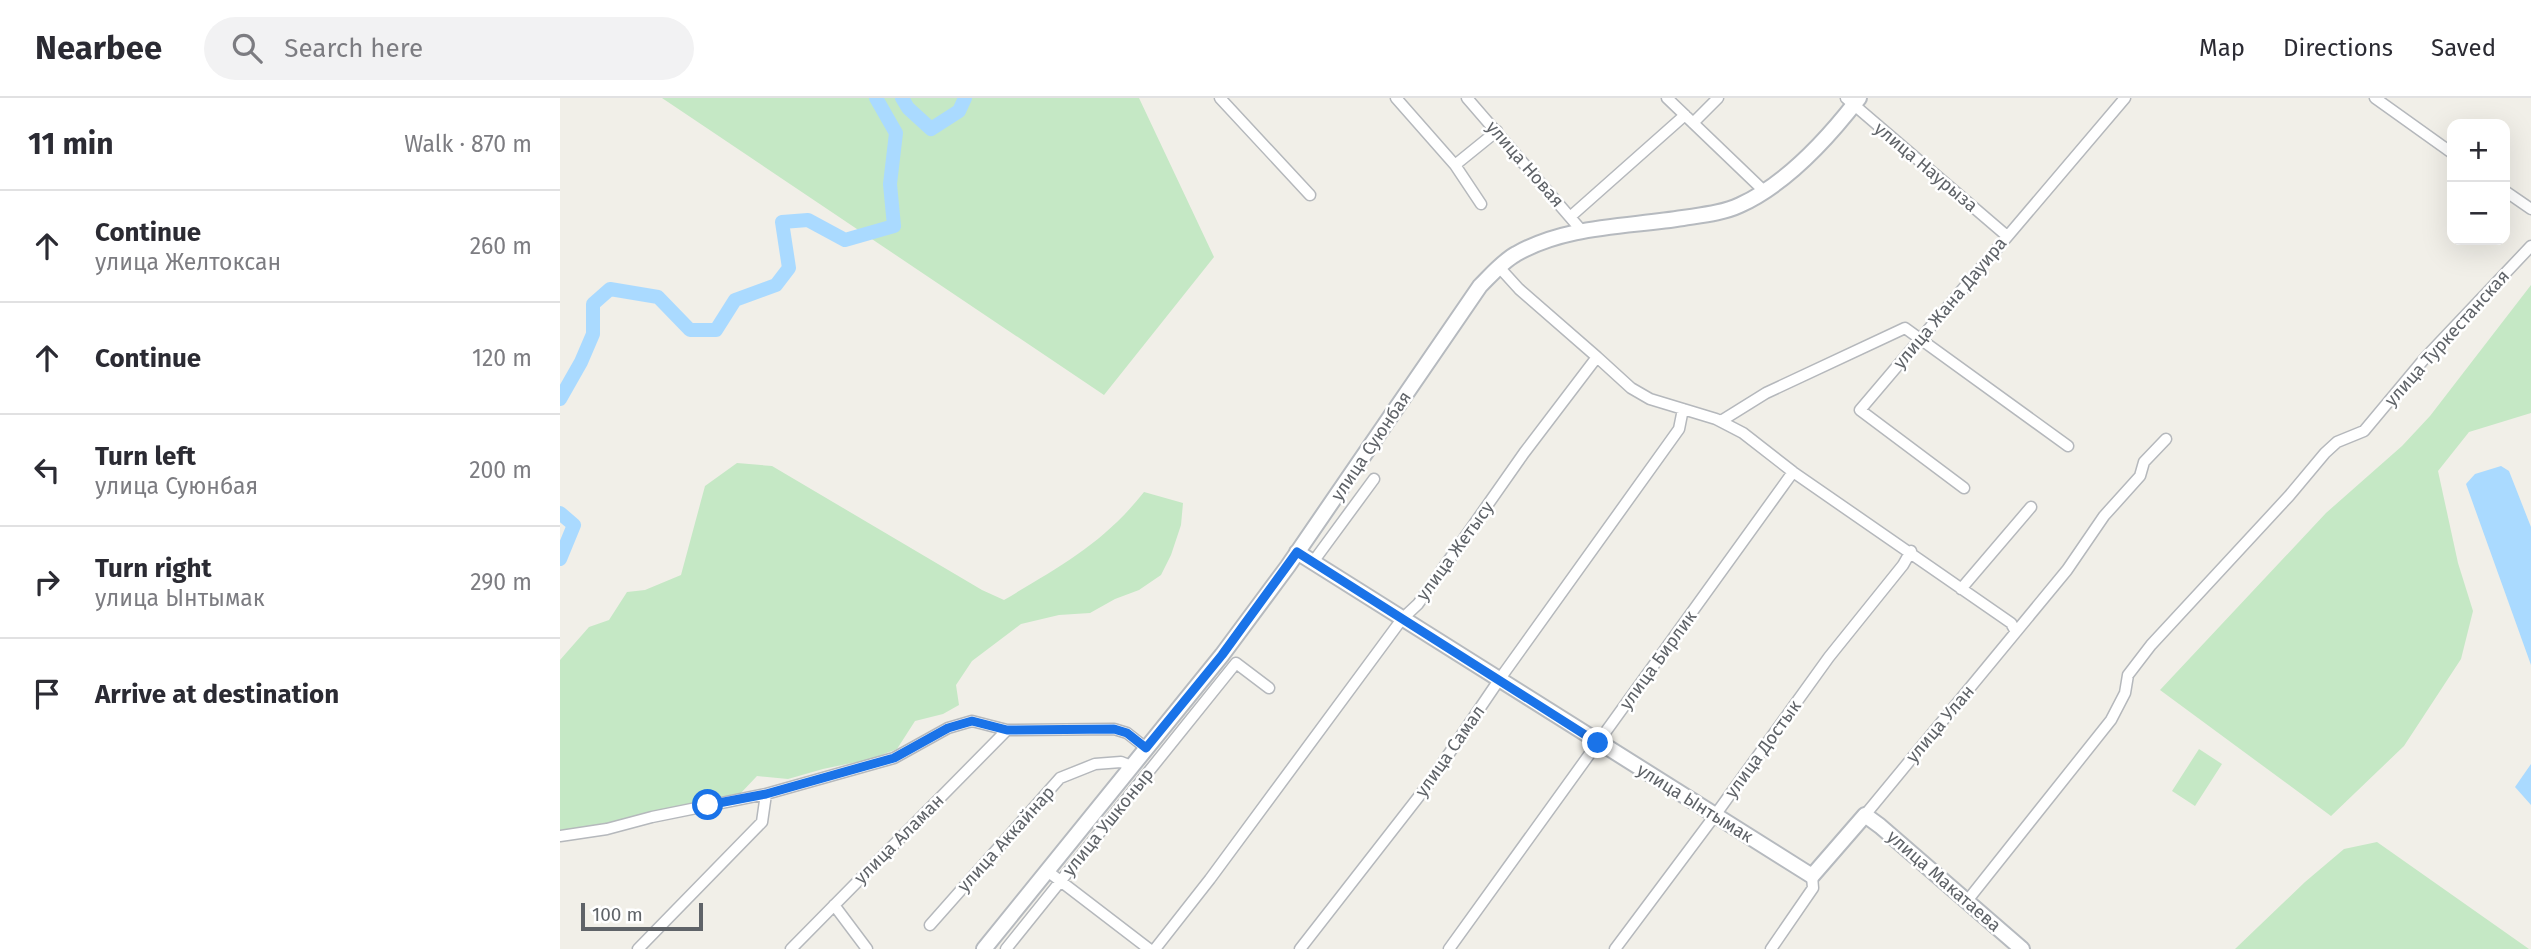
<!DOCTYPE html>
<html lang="en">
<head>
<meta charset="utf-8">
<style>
  :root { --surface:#fff; --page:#f2f2f3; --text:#2b2b33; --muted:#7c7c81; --line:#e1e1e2 }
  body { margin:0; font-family:"Fira Sans",sans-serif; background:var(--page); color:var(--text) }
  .controls { position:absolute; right:21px; top:21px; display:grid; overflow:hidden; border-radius:14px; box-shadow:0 7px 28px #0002 }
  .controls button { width:63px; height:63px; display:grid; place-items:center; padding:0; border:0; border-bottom:2px solid var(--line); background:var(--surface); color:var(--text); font:35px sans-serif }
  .scale { position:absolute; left:21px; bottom:18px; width:122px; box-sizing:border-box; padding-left:7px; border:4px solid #5f6368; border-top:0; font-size:19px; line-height:24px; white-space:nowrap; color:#5f6368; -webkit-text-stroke:5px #fff; paint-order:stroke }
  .stop { position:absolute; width:21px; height:21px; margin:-16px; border:5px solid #1a73e8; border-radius:50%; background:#fff }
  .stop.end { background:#1a73e8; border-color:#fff; box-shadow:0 2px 7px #0008 }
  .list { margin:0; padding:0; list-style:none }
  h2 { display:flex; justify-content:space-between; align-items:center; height:91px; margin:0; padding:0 28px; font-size:30px }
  h2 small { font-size:23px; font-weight:400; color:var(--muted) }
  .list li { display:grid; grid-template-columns:46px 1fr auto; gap:21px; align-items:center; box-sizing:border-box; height:112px; padding:0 28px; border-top:2px solid var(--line) }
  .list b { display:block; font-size:26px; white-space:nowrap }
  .list p { margin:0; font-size:23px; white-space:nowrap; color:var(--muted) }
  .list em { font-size:23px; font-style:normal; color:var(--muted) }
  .icon { flex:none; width:38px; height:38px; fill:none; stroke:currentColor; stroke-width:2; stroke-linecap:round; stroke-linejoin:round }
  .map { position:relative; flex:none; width:1971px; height:851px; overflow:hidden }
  header { display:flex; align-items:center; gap:42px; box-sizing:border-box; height:98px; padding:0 35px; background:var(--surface); border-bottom:2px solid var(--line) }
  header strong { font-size:33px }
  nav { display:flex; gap:38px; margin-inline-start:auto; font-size:24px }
  .search { width:490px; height:63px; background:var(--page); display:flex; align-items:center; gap:18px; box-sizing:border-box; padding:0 24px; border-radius:38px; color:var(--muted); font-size:26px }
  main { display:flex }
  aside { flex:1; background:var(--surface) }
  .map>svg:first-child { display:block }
</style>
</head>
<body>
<header>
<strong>Nearbee</strong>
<div class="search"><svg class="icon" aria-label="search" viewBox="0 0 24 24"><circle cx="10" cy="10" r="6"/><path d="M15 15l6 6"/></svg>Search here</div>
<nav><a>Map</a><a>Directions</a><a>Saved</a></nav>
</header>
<main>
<aside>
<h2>11 min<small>Walk · 870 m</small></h2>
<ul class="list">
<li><svg class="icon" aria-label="ahead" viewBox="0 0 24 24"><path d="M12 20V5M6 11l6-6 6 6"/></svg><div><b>Continue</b><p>улица Желтоксан</p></div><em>260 m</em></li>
<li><svg class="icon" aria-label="ahead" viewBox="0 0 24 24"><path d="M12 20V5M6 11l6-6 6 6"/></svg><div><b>Continue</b></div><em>120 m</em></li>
<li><svg class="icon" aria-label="left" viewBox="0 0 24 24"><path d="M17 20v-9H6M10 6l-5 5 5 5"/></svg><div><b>Turn left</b><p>улица Суюнбая</p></div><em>200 m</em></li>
<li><svg class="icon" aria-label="right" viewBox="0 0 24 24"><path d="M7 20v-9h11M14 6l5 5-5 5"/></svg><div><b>Turn right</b><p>улица Ынтымак</p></div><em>290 m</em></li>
<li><svg class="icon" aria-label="arrive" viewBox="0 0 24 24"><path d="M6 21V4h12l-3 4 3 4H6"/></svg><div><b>Arrive at destination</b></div></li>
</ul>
</aside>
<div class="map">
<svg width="1971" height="851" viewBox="0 0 1971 851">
  <rect width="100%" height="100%" fill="#f1efe8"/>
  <path fill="#c5e8c5" d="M102,0h477l75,159 -110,138z
    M1971,187v128l-62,19 -31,39 20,92 15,48 -12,48 -57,87 -73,70 -171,-126 166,-177 76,-67 28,-30z
    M177,365l35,3 210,124 22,10c55,-33 99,-56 140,-108l39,11 -2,22 -10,30 -10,20 -22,15 -24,9 -25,14 -31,2 -38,9 -49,37 -16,24 3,20 -16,9 -28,7 -18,28 -26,10 -48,10 -35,10 -31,-3 -18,19 -44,8 -77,20 -58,7v-170l29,-33 20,-7 18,-28 18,-2 36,-15 24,-89z
    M1639,651l23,15 -27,42 -23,-15z
    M1817,744l152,107h-294l70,-67 39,-33z"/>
  <path fill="#aadaff" d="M1941,368l8,5 22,56v138l-65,-181 9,-10z
    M1971,666v41l-16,-18z"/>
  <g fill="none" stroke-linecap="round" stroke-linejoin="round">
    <path stroke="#aadaff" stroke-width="14" d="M342,0l6,10 23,21 28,-18 6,-13
      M0,301l21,-37 12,-28v-30l17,-15 48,8 32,33h26l19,-30 41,-15 13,-17 -7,-46 26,-2 37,20 49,-14 -4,-42 6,-51 -20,-35
      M0,415l14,12 -14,34"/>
    <g stroke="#b5b8bc" stroke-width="13">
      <path id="street" d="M660,0l90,97
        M836,0l59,67 26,39
        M907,0l115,133
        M1107,0l97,93
        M1286,0l161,138
        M1815,0l77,55
        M1133,25l25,-25
        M895,67l42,-34
        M1945,93l26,18
        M1010,119l115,-102
        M1037,259l34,31 19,11 66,20 27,14 50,39 218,151 5,9
        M1161,323l45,-28 139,-65 163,118
        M1404,390l-104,-78 265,-312
        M753,464l61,-83
        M1401,491l70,-82
        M1305,717l202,-245 37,-54 36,-40 4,-14 22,-23
        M0,738l47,-7 45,-12 114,-23 128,-36 54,-30 24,-7 35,9 107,-1 13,4 19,15
        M486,772l103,79
        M1407,803l144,-181 14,-27 3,-18 23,-30 138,-149 36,-43 12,-11 27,-11 61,-73 106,-112
        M274,807l33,44
        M370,827l130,-147 35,-14 26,-2 5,2 3,5
        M78,851l124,-127 4,-28
        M231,851l216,-219
        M446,851l230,-286 33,25
        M595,851l55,-70 192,-260 16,-15 106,-151 73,-96 -78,-68 -20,-22
        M740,851l127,-163 72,-106 180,-251 4,-20
        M889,851l344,-477
        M1055,851l101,-135 113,-157 74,-92 8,-14
        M1211,851l42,-61 -1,-12"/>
    </g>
    <g stroke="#b6babf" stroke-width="18">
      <path id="secondary" d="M737,454l515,324 53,-61 15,11 142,123
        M424,851l238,-294 66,-89 192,-280c11,-11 23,-25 36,-32 51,-29 111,-27 167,-36 19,-3 40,-5 57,-13 46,-21 89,-68 119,-107"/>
    </g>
    <use href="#street" stroke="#fff" stroke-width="10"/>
    <use href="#secondary" stroke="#fff" stroke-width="14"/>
  </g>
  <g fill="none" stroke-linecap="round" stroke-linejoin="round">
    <path stroke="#1a73e8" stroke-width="9" d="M148,707l58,-11 128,-36 54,-30 24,-7 35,9 107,-1 13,4 19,15 76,-93 75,-103 301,191"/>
  </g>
  <g text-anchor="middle" stroke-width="5" stroke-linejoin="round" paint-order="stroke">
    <g font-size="18" fill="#5f6368" stroke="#fff">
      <text transform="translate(965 66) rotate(49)" y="6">улица Новая</text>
      <text transform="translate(1366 69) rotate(40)" y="6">улица Наурыза</text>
      <text transform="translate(1390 205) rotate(-50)" y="6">улица Жана Дауира</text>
      <text transform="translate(1887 240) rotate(-48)" y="6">улица Туркестанская</text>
      <text transform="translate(811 348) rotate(-56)" y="6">улица Суюнбая</text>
      <text transform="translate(895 453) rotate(-54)" y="6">улица Жетысу</text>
      <text transform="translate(1098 562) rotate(-54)" y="6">улица Бирлик</text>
      <text transform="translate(1380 626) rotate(-50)" y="6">улица Улан</text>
      <text transform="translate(1203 651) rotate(-54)" y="6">улица Достык</text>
      <text transform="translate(890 653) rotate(-55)" y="6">улица Самал</text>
      <text transform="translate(1135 705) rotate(32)" y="6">улица Ынтымак</text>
      <text transform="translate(548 724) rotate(-51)" y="6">улица Ушконыр</text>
      <text transform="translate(339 741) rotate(-45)" y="6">улица Аламан</text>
      <text transform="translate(446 741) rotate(-48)" y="6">улица Аккайнар</text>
      <text transform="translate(1384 783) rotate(41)" y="6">улица Макатаева</text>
    </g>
  </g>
</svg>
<div class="controls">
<button>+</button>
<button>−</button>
</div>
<div class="scale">100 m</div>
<div class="stop" style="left:148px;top:707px"></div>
<div class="stop end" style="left:1038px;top:645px"></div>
</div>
</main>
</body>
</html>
